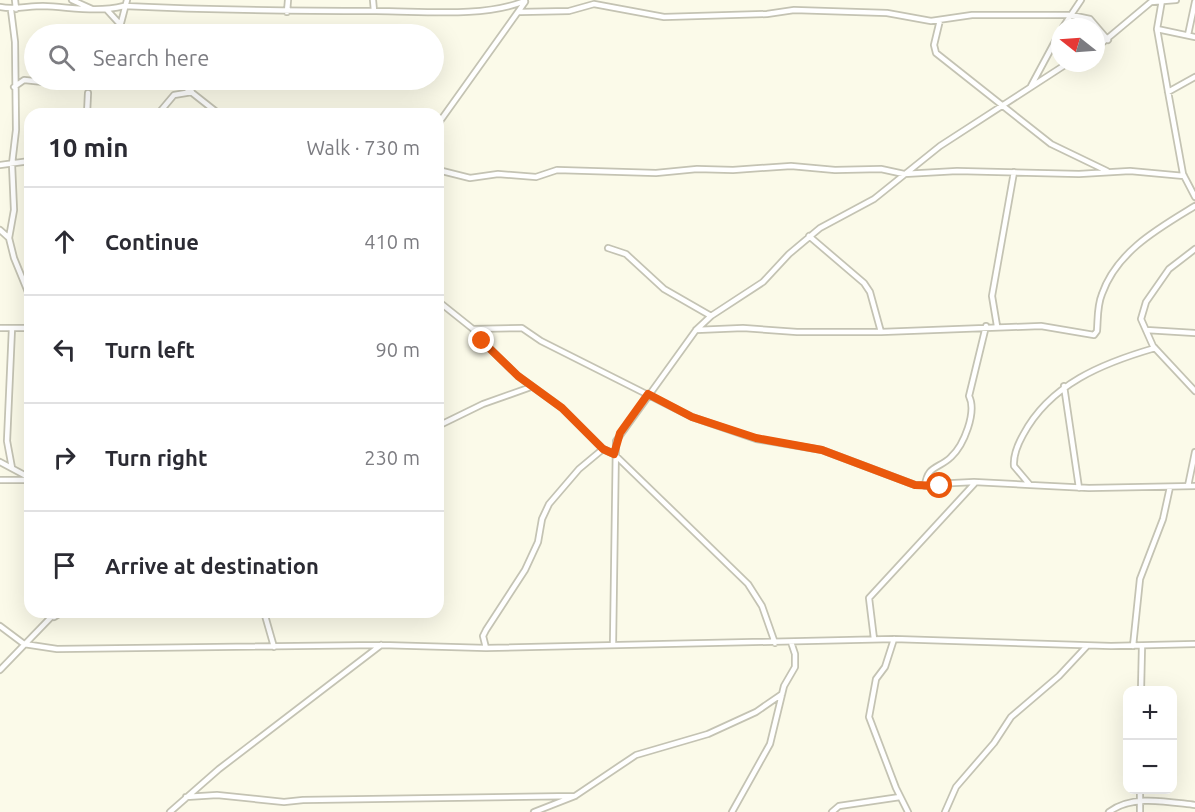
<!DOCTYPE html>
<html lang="en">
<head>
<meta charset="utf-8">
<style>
  :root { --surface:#fff; --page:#f2f2f3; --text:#2b2b33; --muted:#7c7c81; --line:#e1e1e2 }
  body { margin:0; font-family:Ubuntu,sans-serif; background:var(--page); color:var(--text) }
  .controls { position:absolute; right:18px; bottom:18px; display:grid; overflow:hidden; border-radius:12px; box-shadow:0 6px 24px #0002 }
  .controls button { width:54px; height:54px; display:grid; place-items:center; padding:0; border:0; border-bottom:2px solid var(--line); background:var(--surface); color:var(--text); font:30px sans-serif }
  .compass { position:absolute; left:1051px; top:18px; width:54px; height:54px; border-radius:50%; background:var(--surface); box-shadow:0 6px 24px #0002; rotate:287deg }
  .stop { position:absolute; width:18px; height:18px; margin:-14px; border:4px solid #ea580c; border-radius:50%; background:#fff }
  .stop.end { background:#ea580c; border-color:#fff; box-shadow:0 2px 6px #0008 }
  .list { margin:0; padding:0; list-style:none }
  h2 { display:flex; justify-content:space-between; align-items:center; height:78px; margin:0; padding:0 24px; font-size:26px }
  h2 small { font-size:20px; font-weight:400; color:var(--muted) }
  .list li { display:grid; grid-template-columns:39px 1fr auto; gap:18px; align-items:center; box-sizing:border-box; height:108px; padding:0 24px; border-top:2px solid var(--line) }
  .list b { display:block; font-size:22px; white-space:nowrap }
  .list em { font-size:20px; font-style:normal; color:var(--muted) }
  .icon { flex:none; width:33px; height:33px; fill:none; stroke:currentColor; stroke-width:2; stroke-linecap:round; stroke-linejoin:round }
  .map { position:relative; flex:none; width:1195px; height:812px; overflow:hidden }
  .search { position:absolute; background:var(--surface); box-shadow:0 6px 24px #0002; left:24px; top:24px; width:420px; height:66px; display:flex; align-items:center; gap:15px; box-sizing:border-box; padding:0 21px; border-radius:33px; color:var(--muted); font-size:22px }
  .panel { position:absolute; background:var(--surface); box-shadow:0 6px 24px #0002; left:24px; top:108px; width:420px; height:510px; border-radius:18px }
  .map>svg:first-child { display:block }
</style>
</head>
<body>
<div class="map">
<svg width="1195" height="812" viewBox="0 0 1195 812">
  <rect width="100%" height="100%" fill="#fbfae9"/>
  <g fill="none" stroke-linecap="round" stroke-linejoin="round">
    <g stroke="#c4c3b3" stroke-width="8">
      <path id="street" d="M15,0l1,9
        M72,0l20,9
        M373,0l1,11
        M1162,0l-5,29 12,68 14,77 12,23
        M0,7c15,3 28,-1 43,-1 28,1 53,7 81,0 84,4 168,5 252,5 46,0 106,7 149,-10
        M11,10l4,32 1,88 -4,34 2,46 -5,28 5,20 16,39
        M107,10l22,24
        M287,12l1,-12
        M520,12l49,-1 25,-7 70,13 103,-3 27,-4 93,3 44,8 41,-6h99l19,4 18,21
        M940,20l-6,25 2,8 115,91 56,27
        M121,23l6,-23
        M1063,27l18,-27
        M1157,29l38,8
        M1188,35l7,-33
        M1096,48l55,-46 25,-2
        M176,80l43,34
        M1031,86l29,-54
        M14,87l10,-7c19,2 44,5 63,0
        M1168,92l27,-15
        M87,114l1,-21
        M158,114l16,-19 18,-3
        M438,124l87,-122
        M0,165l30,-4
        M438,170l32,8 28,-4 38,3 21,-7 99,3 41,-4 36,1 58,-4 44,4 46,-1 23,5 53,-3 122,3 51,-3 54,5
        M0,230l9,8
        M809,236l55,47 6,9 11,40
        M608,248l18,6 38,35 47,27
        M1195,249l-26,20 -23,33 -5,17 12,27 42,45
        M438,301l35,28 9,12 36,35 44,32 41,41 11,5 134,130 14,22 13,37
        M997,326l-5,-30 22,-124
        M0,328h30
        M12,328l-5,113 5,27
        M473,329l49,-1 19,13 151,76 64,22 66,11 93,35 59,-3 56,3
        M696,330l47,-2 54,4h84l160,-6 53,9 3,-4c1,-13 0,-25 5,-37 15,-43 57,-66 93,-88
        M1146,330l49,3
        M1155,348c-52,15 -105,36 -132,87 -5,9 -10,20 -9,31l16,19 59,3 106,-2
        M1064,386l15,102
        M438,426l45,-22 48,-17
        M0,462l30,16
        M0,480h30
        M925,486c2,-21 14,-17 26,-29 13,-12 26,-45 18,-61l17,-70
        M1188,486l7,-34
        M264,612l10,35
        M54,617l8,-5
        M0,626l24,18 33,5 324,-4 105,3 408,-9 217,7 84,-2
        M874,639l-5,-41 106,-115
        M894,639l-9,28 -9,12 -7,38 27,71 12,24
        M613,644l3,-203 80,-111 15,-14 52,-34 26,-28 31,-26 54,-29 66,-53 128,-83
        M1133,646l7,-67 23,-60 7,-32
        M486,648l-3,-12 3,-6 39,-60 13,-28 4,-23 7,-15 30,-35 24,-20
        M0,670l56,-58
        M1141,690l1,-44
        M1140,790v22
        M186,797l31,-2 67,7 19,-2 272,-4
        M170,812l49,-43 162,-124
        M534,812l41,-16 61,-41 72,-21 48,-22 26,-18
        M732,812l38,-68 14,-58 11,-19v-13l-4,-12
        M832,812l7,-6 61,-9
        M945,812l11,-25 38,-44 17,-26 48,-41 28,-30
        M1109,812c23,-18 59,-10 86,-7"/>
    </g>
    <use href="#street" stroke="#fff" stroke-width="4.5"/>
  </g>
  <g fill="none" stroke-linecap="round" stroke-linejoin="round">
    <path stroke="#ea580c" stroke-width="8" d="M482,341l36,35 44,32 41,41 11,5 6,-21 28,-39 44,23 64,21 66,12 93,35 25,1"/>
  </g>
</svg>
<div class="controls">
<button>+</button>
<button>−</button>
</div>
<svg class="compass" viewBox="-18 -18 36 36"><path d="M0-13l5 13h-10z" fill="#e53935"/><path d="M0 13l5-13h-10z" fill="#7c7c81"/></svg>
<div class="stop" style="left:940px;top:486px"></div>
<div class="stop end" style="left:482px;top:341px"></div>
<div class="search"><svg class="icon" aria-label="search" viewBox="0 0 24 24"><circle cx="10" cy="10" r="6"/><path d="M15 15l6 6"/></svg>Search here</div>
<section class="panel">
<h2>10 min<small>Walk · 730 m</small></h2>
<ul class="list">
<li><svg class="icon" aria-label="ahead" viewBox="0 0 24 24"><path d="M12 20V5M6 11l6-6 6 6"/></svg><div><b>Continue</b></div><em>410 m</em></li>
<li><svg class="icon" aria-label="left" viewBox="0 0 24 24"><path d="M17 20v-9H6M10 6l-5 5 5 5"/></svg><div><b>Turn left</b></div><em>90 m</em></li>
<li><svg class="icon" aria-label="right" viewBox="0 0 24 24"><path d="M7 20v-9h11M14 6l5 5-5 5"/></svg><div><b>Turn right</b></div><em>230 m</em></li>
<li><svg class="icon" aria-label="arrive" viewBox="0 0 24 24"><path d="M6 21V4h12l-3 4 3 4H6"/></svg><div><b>Arrive at destination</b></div></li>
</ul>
</section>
</div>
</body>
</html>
